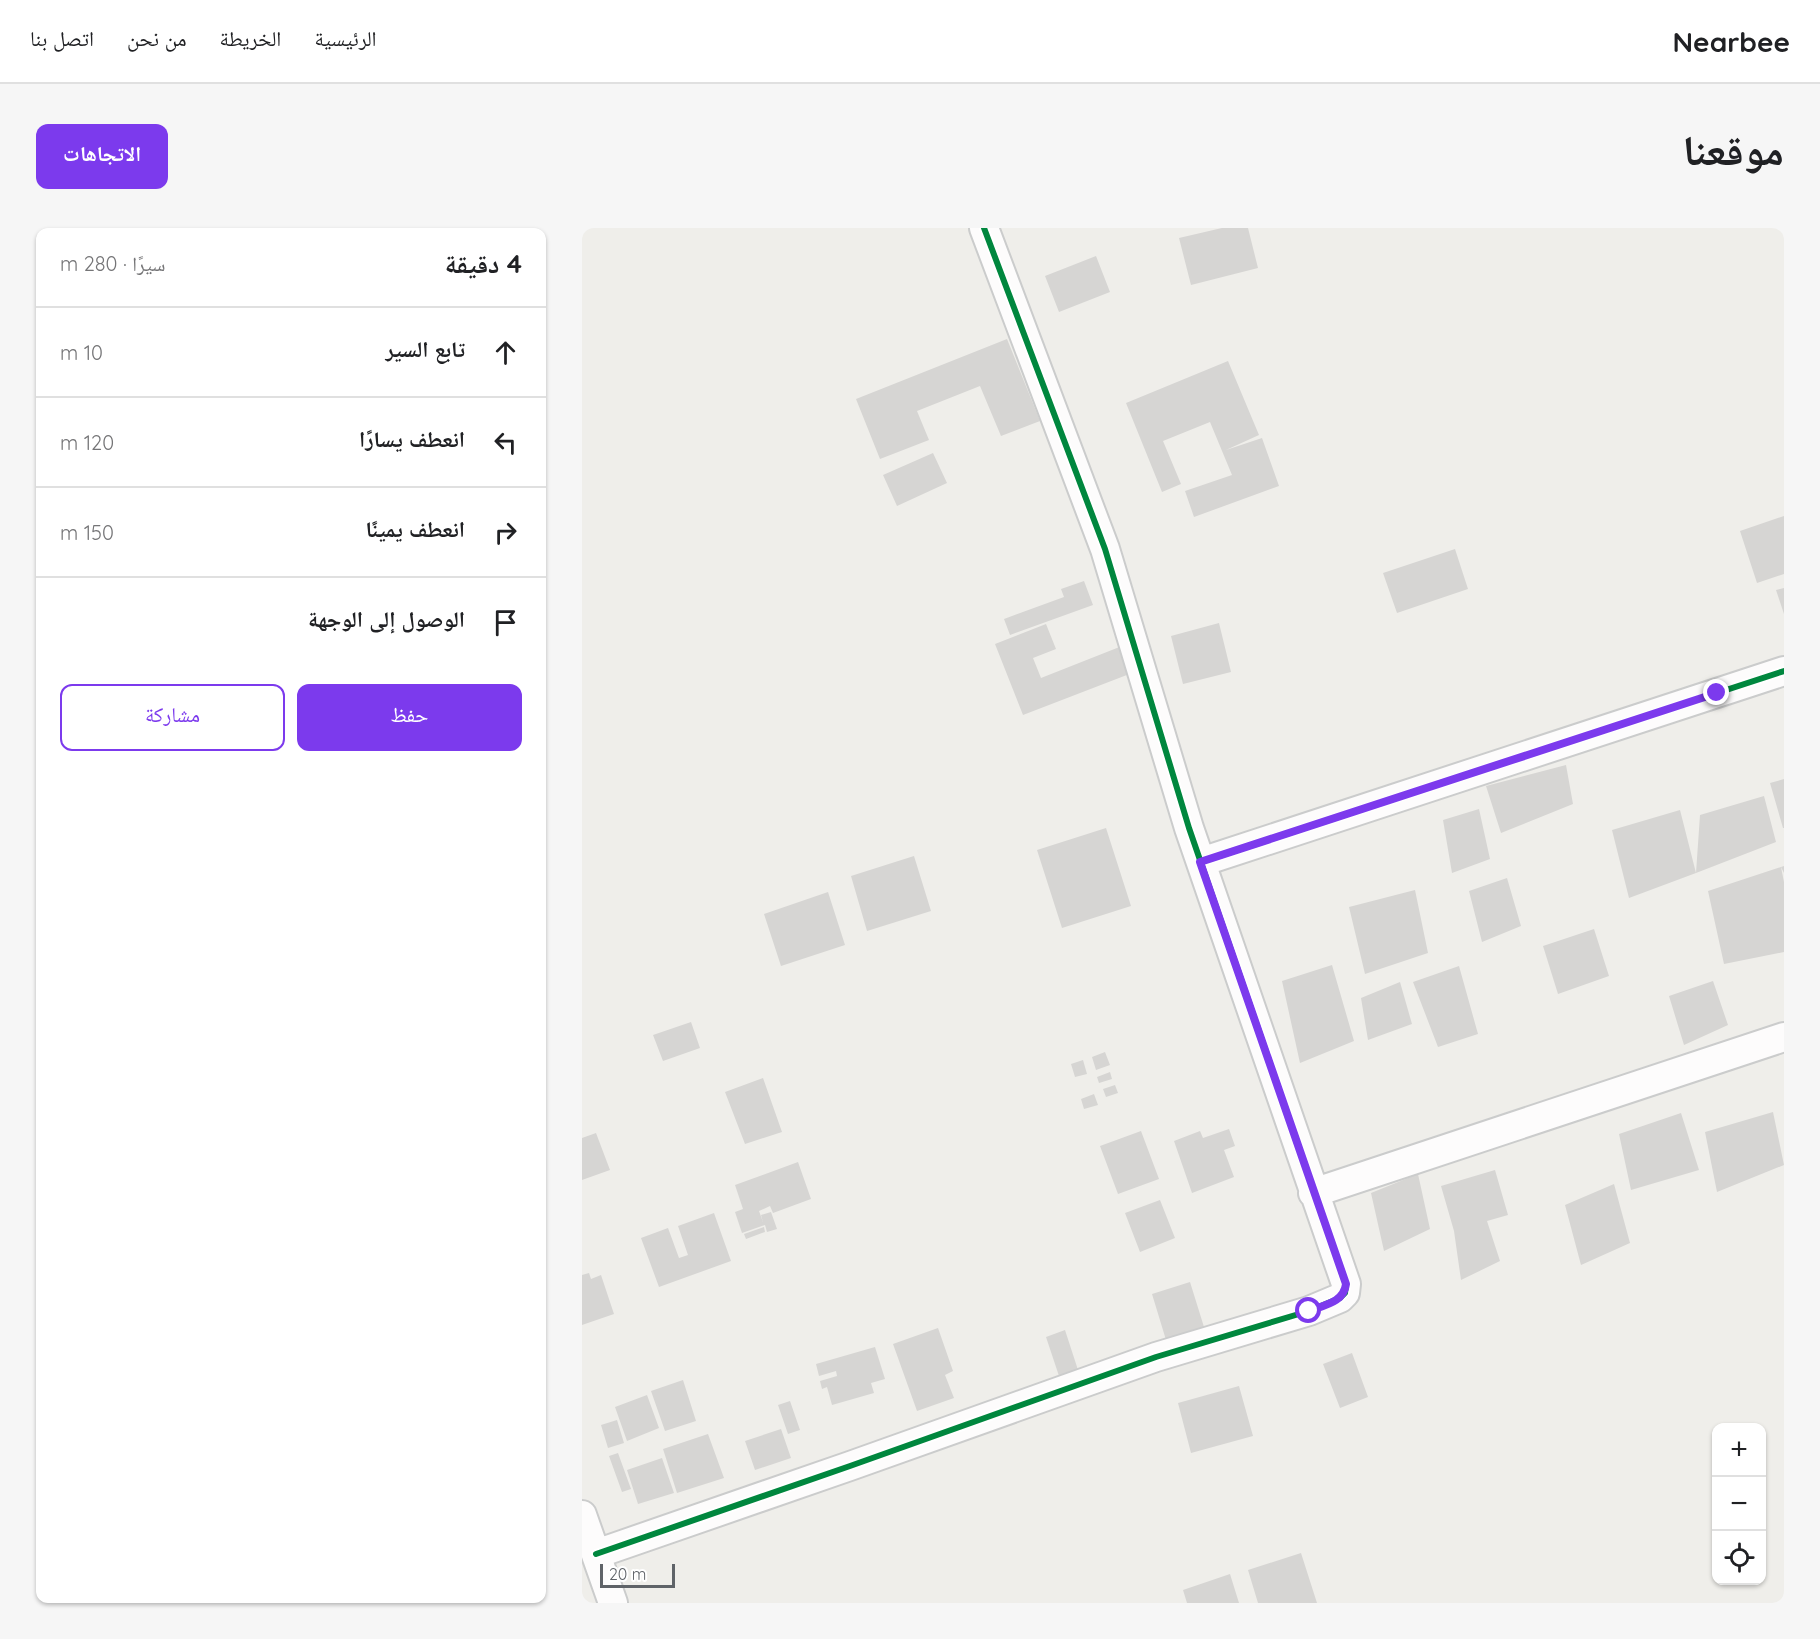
<!DOCTYPE html>
<html lang="ar">
<head>
<meta charset="utf-8">
<style>
  :root { --surface:#fff; --page:#f6f6f6; --text:#202124; --muted:#757577; --line:#e0e0e0; --accent:#7c3aed }
  body { margin:0; font-family:Quicksand,"Noto Naskh Arabic",sans-serif; background:var(--page); color:var(--text); direction:rtl }
  .controls { position:absolute; right:18px; bottom:18px; display:grid; overflow:hidden; border-radius:12px; box-shadow:0 2px 4px #0004 }
  .controls button { width:54px; height:54px; display:grid; place-items:center; padding:0; border:0; border-bottom:2px solid var(--line); background:var(--surface); color:var(--text); font:30px sans-serif }
  .scale { position:absolute; left:18px; bottom:15px; width:75px; box-sizing:border-box; padding-left:6px; border:3px solid #5f6368; border-top:0; font-size:16px; line-height:21px; white-space:nowrap; color:#5f6368; -webkit-text-stroke:4px #fff; paint-order:stroke }
  .stop { position:absolute; width:18px; height:18px; margin:-14px; border:4px solid #7c3aed; border-radius:50%; background:#fff }
  .stop.end { background:#7c3aed; border-color:#fff; box-shadow:0 2px 6px #0008 }
  .list { margin:0; padding:0; list-style:none }
  h2 { display:flex; justify-content:space-between; align-items:center; height:78px; margin:0; padding:0 24px; font-size:26px }
  h2 small { font-size:20px; font-weight:400; color:var(--muted) }
  .list li { display:grid; grid-template-columns:39px 1fr auto; gap:18px; align-items:center; box-sizing:border-box; height:90px; padding:0 24px; border-top:2px solid var(--line) }
  .list b { display:block; font-size:22px; white-space:nowrap }
  .list em { font-size:20px; font-style:normal; color:var(--muted) }
  .actions { display:flex; gap:12px; padding:18px 24px }
  .actions a { flex:1; padding:14px 0; border:2px solid var(--accent); border-radius:12px; text-align:center; font-size:21px; color:var(--accent) }
  .actions .main { background:var(--accent); color:#fff }
  .icon { flex:none; width:33px; height:33px; fill:none; stroke:currentColor; stroke-width:2; stroke-linecap:round; stroke-linejoin:round }
  .map { position:relative; flex:none; width:1202px; height:1375px; overflow:hidden; direction:ltr; border-radius:12px }
  header { display:flex; align-items:center; gap:36px; box-sizing:border-box; height:84px; padding:0 30px; background:var(--surface); border-bottom:2px solid var(--line) }
  header strong { font-size:28px }
  nav { display:flex; gap:33px; margin-inline-start:auto; font-size:21px }
  .intro { display:flex; align-items:center; justify-content:space-between; box-sizing:border-box; height:144px; padding:0 36px }
  h1 { margin:0; font-size:42px }
  .button { padding:15px 27px; border-radius:12px; background:var(--accent); color:#fff; font-size:21px; font-weight:700 }
  main { display:flex; gap:36px; padding:0 36px }
  aside { flex:1; background:var(--surface); border-radius:12px; box-shadow:0 2px 4px #0004 }
  .map>svg:first-child { display:block }
</style>
</head>
<body>
<header>
<strong>Nearbee</strong>
<nav><a>الرئيسية</a><a>الخريطة</a><a>من نحن</a><a>اتصل بنا</a></nav>
</header>
<div class="intro"><h1>موقعنا</h1><a class="button">الاتجاهات</a></div>
<main>
<div class="map">
<svg width="1202" height="1375" viewBox="0 0 1202 1375">
  <rect width="100%" height="100%" fill="#efeeea"/>
  <path fill="#d6d5d3" d="M640,0h26l10,40 -67,17 -12,-47z
    M514,28l14,36 -51,20 -14,-36z
    M425,111l33,82 -39,15 -21,-50 -63,25 12,29 -49,19 -24,-60z
    M646,133l31,74 -33,15 36,-12 17,48 -85,31 -9,-26 47,-16 -22,-53 -47,19 18,43 -19,8 -36,-89z
    M351,225l14,30 -50,23 -14,-31z
    M1202,288v58l-27,9 -17,-52z
    M873,321l13,40 -71,24 -14,-40z
    M502,353l9,24 -83,30 -6,-16 60,-22 -3,-8z
    M1202,360v26l-8,-24z
    M637,395l12,49 -48,12 -12,-48z
    M464,396l10,25 -23,9 8,20 81,-32 10,27 -109,42 -28,-71z
    M984,537l7,39 -72,29 -15,-47z
    M1202,551v49h-1l-13,-45z
    M1182,568l12,46 -80,31 4,-58z
    M897,581l11,50 -38,14 -9,-53z
    M1098,582l16,63 -67,25 -17,-68z
    M524,600l25,78 -69,22 -25,-78z
    M332,628l17,55 -64,20 -16,-55z
    M1202,638v7l-3,-6 3,15v70l-60,12 -16,-73 73,-24z
    M925,650l14,48 -39,16 -13,-51z
    M833,662l13,63 -63,21 -16,-67z
    M246,664l17,53 -64,21 -17,-52z
    M1012,701l15,47 -51,18 -15,-48z
    M750,737l22,76 -54,22 -18,-82z
    M877,738l19,68 -40,13 -25,-65z
    M1131,753l15,44 -44,20 -15,-49z
    M818,754l12,42 -44,16 -7,-42z
    M109,794l9,26 -37,13 -10,-26z
    M523,824l5,13 -14,5 -4,-13z
    M501,832l4,14 -12,3 -4,-13z
    M528,844l2,7 -13,4 -2,-6z
    M181,850l19,54 -37,12 -20,-52z
    M533,857l3,8 -12,4 -3,-8z
    M512,866l4,11 -14,4 -3,-10z
    M1191,884l11,53 -67,27 -12,-60z
    M1099,885l18,57 -68,20 -12,-56z
    M647,901l6,17 -11,4 10,27 -42,16 -18,-52 26,-10 3,7z
    M559,903l18,48 -41,15 -18,-48z
    M14,905l14,37 -28,10v-42z
    M216,934l13,37 -38,14 -3,-7 -11,5 4,11 -2,-7 10,-3 6,17 -10,3 -2,-7 -23,8 -7,-21 8,-3 -8,-24z
    M913,942l13,45 -21,6 13,40 -39,19 -7,-49 -13,-45z
    M836,946l12,55 -46,22 -13,-58z
    M1032,956l16,59 -49,22 -16,-60z
    M578,972l15,38 -35,14 -15,-39z
    M132,985l17,48 -72,26 -18,-49 27,-10 11,30 9,-3 -10,-29z
    M182,999l1,5 -19,7 -2,-5z
    M7,1045l2,6 10,-4 13,39 -32,11v-50z
    M608,1054l14,45 -38,13 -14,-46z
    M356,1100l15,43 -8,4 9,23 -37,13 -24,-67z
    M483,1102l13,40 -19,6 -13,-39z
    M293,1119l10,32 -14,4 3,10 -42,12 -5,-18 -5,2 -2,-8 17,-5 -1,-5 -17,5 -3,-12z
    M770,1125l16,44 -28,11 -17,-44z
    M101,1152l13,41 -31,10 -14,-40z
    M657,1158l14,50 -62,17 -13,-50z
    M65,1167l12,33 -32,13 -12,-34z
    M208,1173l10,29 -12,4 -10,-29z
    M35,1192l7,23 -16,5 -7,-23z
    M199,1201l10,29 -36,12 -10,-29z
    M126,1206l16,44 -47,15 -14,-44z
    M36,1225l13,36 -9,3 -13,-36z
    M80,1230l12,35 -36,11 -11,-34z
    M719,1325l16,50h-59l-10,-33z
    M648,1346l9,29h-52l-4,-13z"/>
  <g fill="none" stroke-linecap="round" stroke-linejoin="round">
    <g stroke="#cbcccc" stroke-width="32">
      <path id="minor" d="M619,634l583,-191
        M731,965l471,-156
        M0,1287l31,88
        M14,1326l254,-88 306,-109 153,-46 31,-13 5,-5 1,-9 -157,-456 -84,-279 -121,-321"/>
    </g>
    <use href="#minor" stroke="#fdfcfc" stroke-width="28"/>
    <g stroke="#fff" stroke-width="10">
      <path id="cycleway" d="M619,634l583,-191
        M14,1326l254,-88 306,-109 153,-46 31,-13 5,-5 1,-9 -157,-456 -84,-279 -121,-321"/>
    </g>
    <use href="#cycleway" stroke="#00873e" stroke-width="6"/>
  </g>
  <g fill="none" stroke-linecap="round" stroke-linejoin="round">
    <path stroke="#7c3aed" stroke-width="8" d="M727,1083c16,-6 35,-9 37,-27l-146,-422 517,-169"/>
  </g>
</svg>
<div class="controls">
<button>+</button>
<button>−</button>
<button><svg class="icon" aria-label="locate" viewBox="0 0 24 24"><circle cx="12" cy="12" r="6"/><path d="M12 2v4M12 18v4M2 12h4M18 12h4"/></svg></button>
</div>
<div class="scale">20 m</div>
<div class="stop" style="left:727px;top:1083px"></div>
<div class="stop end" style="left:1135px;top:465px"></div>
</div>
<aside>
<h2>4 دقيقة<small>سيرًا · 280 m</small></h2>
<ul class="list">
<li><svg class="icon" aria-label="ahead" viewBox="0 0 24 24"><path d="M12 20V5M6 11l6-6 6 6"/></svg><div><b>تابع السير</b></div><em>10 m</em></li>
<li><svg class="icon" aria-label="left" viewBox="0 0 24 24"><path d="M17 20v-9H6M10 6l-5 5 5 5"/></svg><div><b>انعطف يسارًا</b></div><em>120 m</em></li>
<li><svg class="icon" aria-label="right" viewBox="0 0 24 24"><path d="M7 20v-9h11M14 6l5 5-5 5"/></svg><div><b>انعطف يمينًا</b></div><em>150 m</em></li>
<li><svg class="icon" aria-label="arrive" viewBox="0 0 24 24"><path d="M6 21V4h12l-3 4 3 4H6"/></svg><div><b>الوصول إلى الوجهة</b></div></li>
</ul>
<div class="actions"><a class="main">حفظ</a><a>مشاركة</a></div>
</aside>
</main>
</body>
</html>
